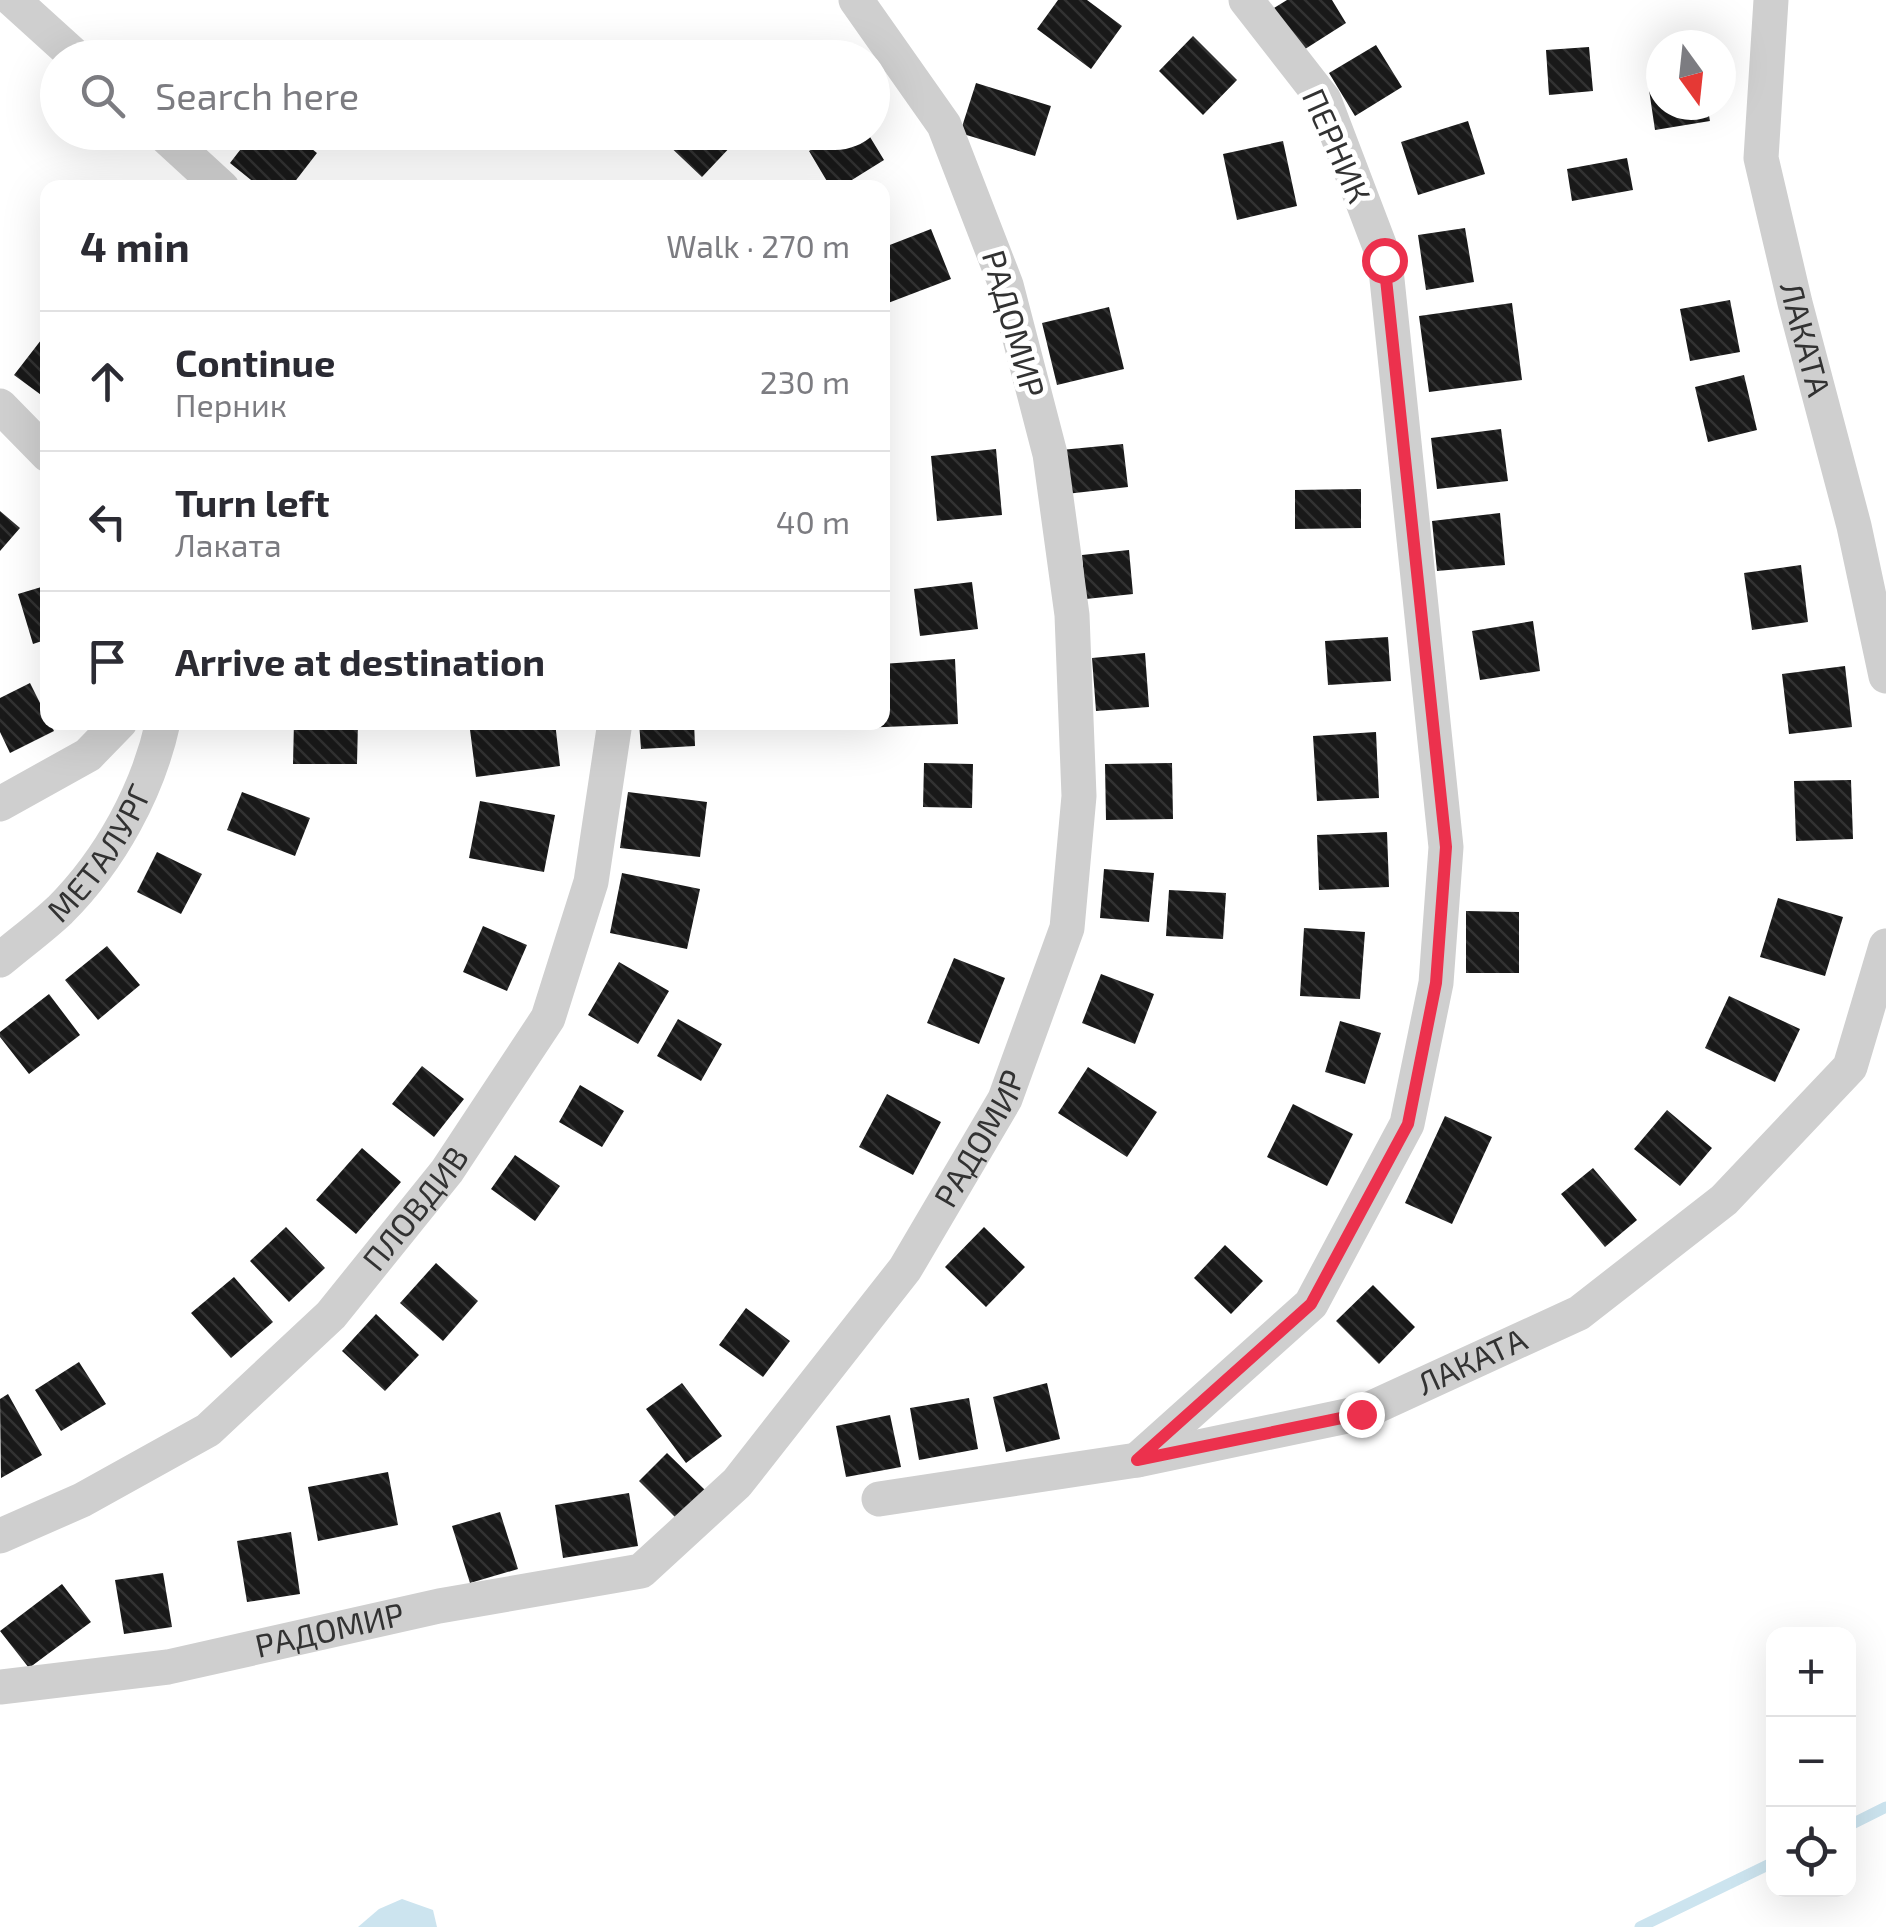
<!DOCTYPE html>
<html lang="en">
<head>
<meta charset="utf-8">
<style>
  :root { --surface:#fff; --page:#f7f7f7; --text:#2b2b33; --muted:#7c7c81; --line:#e1e1e2 }
  body { margin:0; font-family:"Exo 2",sans-serif; background:var(--page); color:var(--text) }
  .controls { position:absolute; right:30px; bottom:30px; display:grid; overflow:hidden; border-radius:20px; box-shadow:0 10px 40px #0002 }
  .controls button { width:90px; height:90px; display:grid; place-items:center; padding:0; border:0; border-bottom:2px solid var(--line); background:var(--surface); color:var(--text); font:50px sans-serif }
  .compass { position:absolute; left:1646px; top:30px; width:90px; height:90px; border-radius:50%; background:var(--surface); box-shadow:0 10px 40px #0002; rotate:165deg }
  .stop { position:absolute; width:30px; height:30px; margin:-22px; border:8px solid #ec314d; border-radius:50%; background:#fff }
  .stop.end { background:#ec314d; border-color:#fff; box-shadow:0 2px 10px #0008 }
  .list { margin:0; padding:0; list-style:none }
  h2 { display:flex; justify-content:space-between; align-items:center; height:130px; margin:0; padding:0 40px; font-size:42px }
  h2 small { font-size:32px; font-weight:400; color:var(--muted) }
  .list li { display:grid; grid-template-columns:65px 1fr auto; gap:30px; align-items:center; box-sizing:border-box; height:140px; padding:0 40px; border-top:2px solid var(--line) }
  .list b { display:block; font-size:38px; white-space:nowrap }
  .list p { margin:0; font-size:32px; white-space:nowrap; color:var(--muted) }
  .list em { font-size:32px; font-style:normal; color:var(--muted) }
  .icon { flex:none; width:55px; height:55px; fill:none; stroke:currentColor; stroke-width:2; stroke-linecap:round; stroke-linejoin:round }
  .map { position:relative; flex:none; width:1886px; height:1927px; overflow:hidden }
  .search { position:absolute; background:var(--surface); box-shadow:0 10px 40px #0002; left:40px; top:40px; width:850px; height:110px; display:flex; align-items:center; gap:25px; box-sizing:border-box; padding:0 35px; border-radius:55px; color:var(--muted); font-size:38px }
  .panel { position:absolute; background:var(--surface); box-shadow:0 10px 40px #0002; left:40px; top:180px; width:850px; height:550px; border-radius:20px }
  .map>svg:first-child { display:block }
</style>
</head>
<body>
<div class="map">
<svg width="1886" height="1927" viewBox="0 0 1886 1927">
  <defs>
    <pattern id="building-back-hatch" width="6" height="6" patternUnits="userSpaceOnUse" patternTransform="scale(2.5)"><rect width="6" height="6" fill="#191919"/><path d="M-1 5l2 2M0 0l6 6M5-1l2 2" fill="none" stroke="#323232"/></pattern>
  </defs>
  <rect width="100%" height="100%" fill="#fff"/>
  <path fill="#cce4ef" d="M402,1899l31,11 4,17h-79l21,-18z"/>
  <g fill="none" stroke-linecap="round" stroke-linejoin="round">
    <path stroke="#cce4ef" stroke-width="11" d="M1848,1826l38,-19
      M1640,1927l134,-65"/>
  </g>
  <path fill="url(#building-back-hatch)" d="M1058,0h29l35,26 -31,43 -54,-40z
    M1287,0h45l14,23 -44,28 -28,-43z
    M1193,36l44,44 -34,35 -44,-44z
    M1376,45l26,42 -47,29 -26,-43z
    M1589,47l4,44 -44,4 -3,-45z
    M1661,81v24h46l3,16 -55,9 -7,-47z
    M976,83l75,23 -16,50 -75,-23z
    M1468,121l17,53 -67,21 -17,-53z
    M254,132h37l26,21 -27,35h-29l-31,-25z
    M670,132h53l11,11 -32,34 -39,-37z
    M840,132h27l17,28 -45,28h-8l-22,-37z
    M1283,141l14,65 -60,14 -14,-66z
    M1627,158l6,32 -61,11 -5,-32z
    M1465,228l9,54 -48,8 -8,-55z
    M931,229l20,50 -63,24 -6,-15v-40z
    M1730,300l10,52 -50,9 -10,-52z
    M1512,303l10,77 -93,12 -10,-76z
    M1109,307l15,62 -67,16 -15,-62z
    M48,331v69l-34,-25z
    M1744,375l13,55 -49,12 -13,-55z
    M1501,429l7,52 -71,8 -6,-51z
    M1123,444l5,43 -62,7 -5,-44z
    M996,449l6,66 -65,6 -6,-65z
    M1361,489v39l-66,1v-39z
    M0,511l20,17 -20,23z
    M1500,513l5,52 -68,6 -5,-50z
    M1129,550l4,44 -47,5 -4,-44z
    M1801,565l7,57 -56,8 -8,-57z
    M972,582l6,47 -58,7 -6,-47z
    M48,585v54l-15,5 -15,-50z
    M1533,621l7,50 -60,9 -8,-49z
    M1388,637l3,44 -63,4 -3,-44z
    M1145,653l4,54 -53,4 -4,-53z
    M955,659l3,65 -98,4v-6h22v-58z
    M1845,666l7,61 -63,7 -7,-60z
    M30,683l24,48 -44,22 -10,-21v-34z
    M294,722h64l-1,42h-64z
    M469,722h86l5,44 -84,11z
    M639,722h55l1,24 -54,3z
    M1376,732l3,66 -62,3 -4,-65z
    M924,763l49,1 -1,44 -49,-1z
    M1172,763l1,56 -67,1 -1,-56z
    M1851,780l2,59 -57,2 -2,-60z
    M242,792l68,26 -15,38 -68,-26z
    M628,792l79,10 -7,55 -80,-9z
    M480,801l75,14 -11,57 -75,-14z
    M1387,832l2,55 -70,3 -2,-55z
    M157,852l45,22 -21,40 -44,-22z
    M1104,869l50,4 -5,49 -49,-4z
    M622,873l78,16 -13,60 -77,-16z
    M1169,890l57,3 -3,46 -57,-3z
    M1778,898l65,19 -18,59 -65,-19z
    M1466,911l53,1v61h-53z
    M483,926l44,19 -20,46 -44,-19z
    M1304,928l61,4 -5,67 -60,-3z
    M107,946l33,39 -42,35 -33,-40z
    M954,958l51,20 -26,66 -52,-21z
    M619,962l50,29 -31,53 -50,-29z
    M1101,974l53,20 -19,50 -53,-21z
    M49,994l31,41 -51,39 -29,-37v-5z
    M1729,996l71,33 -25,53 -70,-34z
    M678,1019l44,25 -21,37 -44,-25z
    M1340,1021l41,12 -16,51 -40,-12z
    M422,1066l42,33 -30,38 -42,-33z
    M1088,1067l69,45 -30,45 -69,-44z
    M580,1085l44,26 -22,36 -43,-25z
    M887,1094l54,28 -28,53 -54,-28z
    M1293,1104l60,30 -26,52 -60,-29z
    M1667,1110l45,38 -32,38 -46,-37z
    M1445,1116l47,21 -40,87 -47,-21z
    M362,1148l39,34 -45,52 -40,-34z
    M515,1155l45,31 -25,35 -44,-32z
    M1593,1168l44,52 -32,27 -44,-53z
    M286,1227l39,41 -36,34 -39,-41z
    M984,1227l41,40 -39,40 -41,-40z
    M1225,1245l38,36 -32,33 -37,-36z
    M436,1263l42,38 -35,40 -43,-38z
    M234,1277l39,45 -42,36 -40,-45z
    M1373,1285l42,42 -36,37 -43,-43z
    M746,1308l44,33 -27,36 -44,-32z
    M376,1314l43,41 -34,36 -43,-40z
    M79,1362l27,42 -45,27 -26,-41z
    M682,1383l40,53 -36,27 -40,-54z
    M1047,1383l13,56 -54,13 -13,-55z
    M8,1394l34,61 -41,23 -1,-79z
    M969,1398l9,51 -59,11 -9,-52z
    M890,1415l11,52 -55,10 -10,-51z
    M667,1453l38,37 -28,29 -38,-38z
    M388,1472l10,53 -80,16 -10,-54z
    M629,1493l9,53 -75,12 -8,-53z
    M500,1512l18,57 -48,14 -18,-57z
    M291,1532l9,62 -53,8 -10,-61z
    M163,1573l9,54 -48,7 -9,-54z
    M62,1584l29,38 -62,46 -29,-37z"/>
  <g fill="none" stroke-linecap="round" stroke-linejoin="round">
    <g stroke="#cfcfcf" stroke-width="35">
      <path d="M13,0l64,58"/>
      <path id="s1" d="M1771,0l-10,158 34,145 59,223 32,150"/>
      <path d="M161,132l61,56"/>
      <path d="M0,406l48,49"/>
      <path d="M0,804l88,-49 32,-33"/>
      <path id="s2" d="M0,960c20,-17 41,-32 60,-50 50,-50 88,-119 103,-188"/>
      <path d="M1137,1460l174,-156 96,-180 29,-141 10,-136 -61,-587 -61,-160 -78,-100"/>
      <path id="s3" d="M879,1499l258,-39 224,-47 218,-100 145,-113 126,-133 36,-121"/>
      <path id="s4" d="M0,1536l82,-36 126,-70 123,-115 116,-144 101,-153 43,-136 24,-160"/>
      <path id="s5" d="M0,1687l168,-20 271,-61 202,-35 96,-88 168,-214 100,-170 62,-171 12,-132 -7,-181 -22,-161 -44,-169 -62,-160 -88,-125"/>
    </g>
  </g>
  <g fill="none" stroke-linecap="round" stroke-linejoin="round">
    <path stroke="#ec314d" stroke-width="12" d="M1361,1414l-224,46 174,-156 97,-180 28,-141 10,-136 -62,-587"/>
  </g>
  <g text-anchor="middle" stroke-width="10" stroke-linejoin="round" paint-order="stroke">
    <g font-size="32" fill="#323232" stroke="#fff">
      <text transform="translate(1336 146) rotate(66)" y="11">ПЕРНИК</text>
      <text transform="translate(1013 324) rotate(74)" y="11">РАДОМИР</text>
      <text dy="11" stroke="none"><textPath href="#s1" startOffset="345">ЛАКАТА</textPath></text>
      <text dy="11" stroke="none"><textPath href="#s2" startOffset="148">МЕТАЛУРГ</textPath></text>
      <text dy="11" stroke="none"><textPath href="#s5" startOffset="1205">РАДОМИР</textPath></text>
      <text dy="11" stroke="none"><textPath href="#s4" startOffset="538">ПЛОВДИВ</textPath></text>
      <text dy="11" stroke="none"><textPath href="#s3" startOffset="612">ЛАКАТА</textPath></text>
      <text dy="11" stroke="none"><textPath href="#s5" startOffset="335">РАДОМИР</textPath></text>
    </g>
  </g>
</svg>
<div class="controls">
<button>+</button>
<button>−</button>
<button><svg class="icon" aria-label="locate" viewBox="0 0 24 24"><circle cx="12" cy="12" r="6"/><path d="M12 2v4M12 18v4M2 12h4M18 12h4"/></svg></button>
</div>
<svg class="compass" viewBox="-18 -18 36 36"><path d="M0-13l5 13h-10z" fill="#e53935"/><path d="M0 13l5-13h-10z" fill="#7c7c81"/></svg>
<div class="stop" style="left:1384px;top:260px"></div>
<div class="stop end" style="left:1361px;top:1414px"></div>
<div class="search"><svg class="icon" aria-label="search" viewBox="0 0 24 24"><circle cx="10" cy="10" r="6"/><path d="M15 15l6 6"/></svg>Search here</div>
<section class="panel">
<h2>4 min<small>Walk · 270 m</small></h2>
<ul class="list">
<li><svg class="icon" aria-label="ahead" viewBox="0 0 24 24"><path d="M12 20V5M6 11l6-6 6 6"/></svg><div><b>Continue</b><p>Перник</p></div><em>230 m</em></li>
<li><svg class="icon" aria-label="left" viewBox="0 0 24 24"><path d="M17 20v-9H6M10 6l-5 5 5 5"/></svg><div><b>Turn left</b><p>Лаката</p></div><em>40 m</em></li>
<li><svg class="icon" aria-label="arrive" viewBox="0 0 24 24"><path d="M6 21V4h12l-3 4 3 4H6"/></svg><div><b>Arrive at destination</b></div></li>
</ul>
</section>
</div>
</body>
</html>
